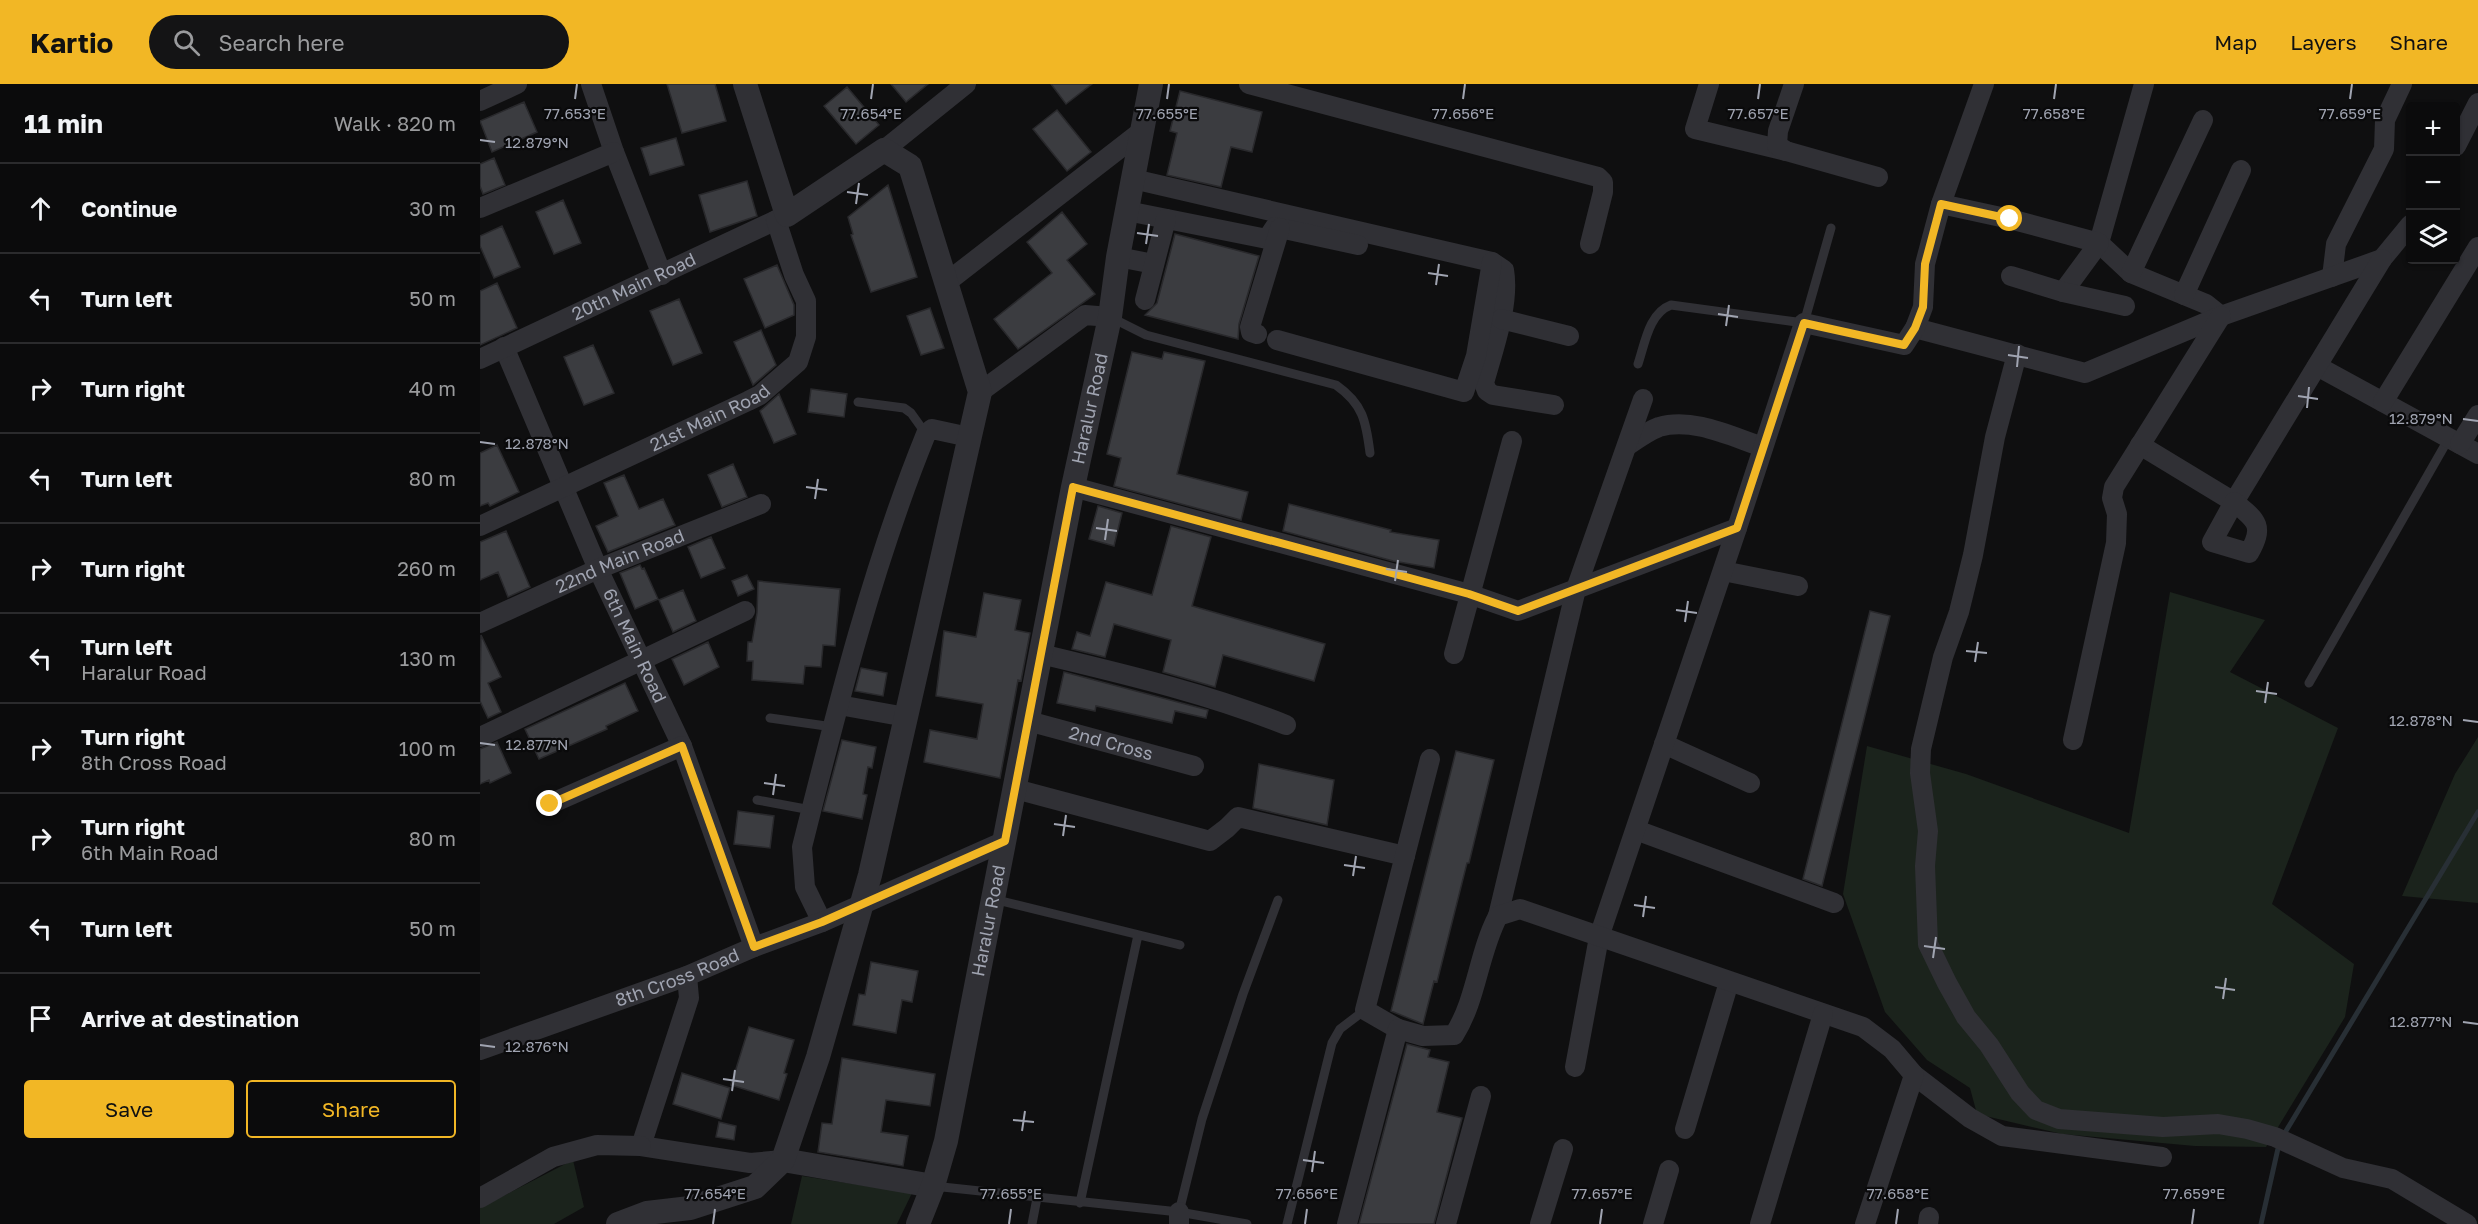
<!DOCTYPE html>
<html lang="en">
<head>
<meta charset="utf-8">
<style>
  :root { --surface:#0b0b0c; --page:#141415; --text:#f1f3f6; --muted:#9a9b9d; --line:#2b2b2d; --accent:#f2b725 }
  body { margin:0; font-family:"Golos Text",sans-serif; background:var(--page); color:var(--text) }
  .controls { position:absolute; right:18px; top:18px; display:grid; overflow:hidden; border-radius:6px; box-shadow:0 2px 4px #0004 }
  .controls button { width:54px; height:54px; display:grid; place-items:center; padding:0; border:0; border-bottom:2px solid var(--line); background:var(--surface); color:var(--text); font:30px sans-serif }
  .stop { position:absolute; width:18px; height:18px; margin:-14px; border:4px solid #f2b725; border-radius:50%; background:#fff }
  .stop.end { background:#f2b725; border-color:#fff; box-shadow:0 2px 6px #0008 }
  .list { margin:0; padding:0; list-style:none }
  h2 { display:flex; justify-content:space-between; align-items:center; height:78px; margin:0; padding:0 24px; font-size:26px }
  h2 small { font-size:20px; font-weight:400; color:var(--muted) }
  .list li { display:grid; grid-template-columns:39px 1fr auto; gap:18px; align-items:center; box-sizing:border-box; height:90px; padding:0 24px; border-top:2px solid var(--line) }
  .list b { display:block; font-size:22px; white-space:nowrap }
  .list p { margin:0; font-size:20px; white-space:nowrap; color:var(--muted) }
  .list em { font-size:20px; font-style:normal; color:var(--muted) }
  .actions { display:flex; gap:12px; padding:18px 24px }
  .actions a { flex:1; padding:14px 0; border:2px solid var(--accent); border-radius:6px; text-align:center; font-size:21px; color:var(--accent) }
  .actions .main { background:var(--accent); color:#111 }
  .icon { flex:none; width:33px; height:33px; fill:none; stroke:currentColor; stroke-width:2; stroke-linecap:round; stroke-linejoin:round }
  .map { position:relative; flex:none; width:1998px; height:1140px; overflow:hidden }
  header { display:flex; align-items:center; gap:36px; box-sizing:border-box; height:84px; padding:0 30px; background:var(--accent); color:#111 }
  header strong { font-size:28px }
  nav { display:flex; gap:33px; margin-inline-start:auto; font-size:21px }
  .search { width:420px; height:54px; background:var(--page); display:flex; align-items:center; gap:15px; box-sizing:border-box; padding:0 21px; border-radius:33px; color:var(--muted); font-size:22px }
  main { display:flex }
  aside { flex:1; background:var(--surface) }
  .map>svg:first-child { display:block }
</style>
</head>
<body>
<header>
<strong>Kartio</strong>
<div class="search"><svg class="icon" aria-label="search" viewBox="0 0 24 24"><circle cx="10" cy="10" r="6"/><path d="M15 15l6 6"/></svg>Search here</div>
<nav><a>Map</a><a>Layers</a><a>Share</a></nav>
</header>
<main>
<aside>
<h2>11 min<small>Walk · 820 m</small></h2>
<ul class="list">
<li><svg class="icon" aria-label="ahead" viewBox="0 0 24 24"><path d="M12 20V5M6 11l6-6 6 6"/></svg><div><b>Continue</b></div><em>30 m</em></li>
<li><svg class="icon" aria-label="left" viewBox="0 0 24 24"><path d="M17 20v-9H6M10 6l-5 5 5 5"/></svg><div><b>Turn left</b></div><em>50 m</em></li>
<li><svg class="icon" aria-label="right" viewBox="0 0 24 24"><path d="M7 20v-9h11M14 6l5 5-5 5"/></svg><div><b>Turn right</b></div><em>40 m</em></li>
<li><svg class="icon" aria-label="left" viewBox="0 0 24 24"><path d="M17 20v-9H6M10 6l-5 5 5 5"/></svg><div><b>Turn left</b></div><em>80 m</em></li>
<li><svg class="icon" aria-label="right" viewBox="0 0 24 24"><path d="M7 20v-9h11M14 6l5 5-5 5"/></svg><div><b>Turn right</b></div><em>260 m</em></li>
<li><svg class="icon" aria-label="left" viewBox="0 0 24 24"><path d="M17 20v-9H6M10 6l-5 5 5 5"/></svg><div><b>Turn left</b><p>Haralur Road</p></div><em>130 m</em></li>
<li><svg class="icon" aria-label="right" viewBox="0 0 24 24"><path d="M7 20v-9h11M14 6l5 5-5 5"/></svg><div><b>Turn right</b><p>8th Cross Road</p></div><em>100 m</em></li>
<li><svg class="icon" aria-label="right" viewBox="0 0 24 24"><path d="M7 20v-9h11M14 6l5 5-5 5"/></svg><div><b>Turn right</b><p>6th Main Road</p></div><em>80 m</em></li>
<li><svg class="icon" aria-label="left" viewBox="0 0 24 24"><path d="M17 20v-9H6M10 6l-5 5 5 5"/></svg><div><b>Turn left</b></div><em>50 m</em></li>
<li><svg class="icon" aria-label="arrive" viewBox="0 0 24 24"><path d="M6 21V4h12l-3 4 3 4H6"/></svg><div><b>Arrive at destination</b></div></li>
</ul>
<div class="actions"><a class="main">Save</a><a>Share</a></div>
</aside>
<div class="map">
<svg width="1998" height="1140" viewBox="0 0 1998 1140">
  <rect width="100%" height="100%" fill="#0f0f10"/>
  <path fill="#1b231c" d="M1690,508l95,28 -35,52 108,56 -66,176 82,60 -9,53 -79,130 -71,-1 -133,-12 -85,-20 -7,-26 -43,-28 -42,-48 -42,-118 24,-148 99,28 163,59z
    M1998,653v166l-76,-7 53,-122z
    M93,1076l11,47 -30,17h-74v-16z
    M322,1092l110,17 -15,31h-106z"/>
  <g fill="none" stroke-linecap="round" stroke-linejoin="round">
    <path stroke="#282f35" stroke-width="5" d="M1803,1052l195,-324
      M1781,1140l18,-80"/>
  </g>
  <path fill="#3b3c40" stroke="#29292c" stroke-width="1.5" d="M187,0h48l11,37 -44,12z
    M411,0h37l-22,18z
    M571,0h41l-26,20z
    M367,3l32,38 -23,19 -32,-38z
    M700,7l82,21 -10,40 -21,-5 -10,40 -54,-12 10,-42 -7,-2z
    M44,18l13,30 -45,20 -12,-31z
    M577,26l34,42 -24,19 -34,-42z
    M196,54l8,27 -34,10 -9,-27z
    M14,74l11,27 -22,9 -3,-8v-22z
    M267,97l10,35 -47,16 -11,-37z
    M408,101l29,92 -46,15 -20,-57 2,-1 -5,-17z
    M83,116l18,43 -27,11 -18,-42z
    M582,128l25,32 -20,16 28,34 -77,55 -24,-30 58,-46 -25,-31z
    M22,142l18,41 -26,11 -14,-32v-10z
    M695,150l84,22 -20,68 -1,15 -93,-24 12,-12z
    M297,181l17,40v10l-29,13 -21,-49z
    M17,199l20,45 -37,17v-54z
    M199,215l23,54 -29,12 -23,-54z
    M450,224l14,40 -23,7 -14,-39z
    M281,246l15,35 -23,20 -19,-43z
    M113,261l21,48 -30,12 -20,-48z
    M652,268l30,7 2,-7 41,9 -28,113 71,18 -7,28 -127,-34 7,-28 -14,-4z
    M331,305l36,5 -3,23 -36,-5z
    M299,310l17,40 -22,9 -14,-32z
    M17,361l22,47 -29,14 -2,-3 -8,3v-53z
    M253,380l14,33 -25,10 -14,-32z
    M144,391l15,34 24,-10 12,26 -67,27 -12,-26 22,-10 -14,-33z
    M809,420l102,26 -1,2 49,8 -5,28 -41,-7 -110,-30z
    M618,422l24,7 -8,33 -25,-7z
    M691,442l40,11 -19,69 133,38 -11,37 -91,-26 -8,32 -52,-15 8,-32 -57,-16 -9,33 -33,-8 5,-17 13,4 16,-54 46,13z
    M26,447l24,56 -22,10 -10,-25 -18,8v-38z
    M231,453l14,31 -24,10 -13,-31z
    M160,481l2,4 2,-1 14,31 -23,10 -15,-36z
    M267,491l7,14 -16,7 -6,-15z
    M278,497l82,8 -5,57 -12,-1 -2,22 -16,-1 -2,18 -51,-4 1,-19h-6l1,-19h4l5,-29z
    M203,506l13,31 -23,11 -14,-32z
    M504,509l37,7 -6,30 15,3 -9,48 -3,-1 -18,98 -76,-16 6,-32 47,9 6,-35 -47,-8 8,-65 32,6z
    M1390,527l20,5 -68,270 -19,-7z
    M1,551l20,42 -13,6 13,29 -13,6 -8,-17z
    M228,558l11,25 -35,18 -12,-26z
    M381,584l26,5 -4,23 -28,-5z
    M584,588l144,38 -2,8 -31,-7 -3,12 -76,-17 -1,5 -38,-8z
    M145,599l13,28 -32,15 1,3 -68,30 -14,-30z
    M362,656l34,7 -4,21 -4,-1 -5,27 4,1 -5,24 -39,-8z
    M17,658l14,31 -21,10 -1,-3 -9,4v-35z
    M976,667l38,9 -25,103h-2l-30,119 -3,-1 -11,43 -32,-13z
    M779,680l75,16 -7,45 -74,-17z
    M258,727l36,5 -4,32 -36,-4z
    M391,878l47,9 -6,31 -10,-2 -6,33 -43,-8 6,-31 6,1z
    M269,943l45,13 -10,33 3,1 -8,26 -48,-15z
    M927,960l23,6 -2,7 21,5 -12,50 25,6 -28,106h-75z
    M362,974l93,16 -5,32 -44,-6 -5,32 27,4 -5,30 -85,-14 4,-29 10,1z
    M202,989l48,15 -9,31 -48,-15z
    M239,1038l17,4 -2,14 -18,-3z"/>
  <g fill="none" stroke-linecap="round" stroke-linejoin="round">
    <path stroke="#303035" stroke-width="9" d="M632,234l34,17 190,50c27,19 30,36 34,68
      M1158,280c7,-21 11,-51 33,-59l133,18 27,-95
      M378,318l46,6 7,5 15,21
      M1829,599l140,-245
      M290,634l63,9
      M277,716l54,10
      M513,815l187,46
      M453,1102l246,26 68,12
      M600,1119l58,-268
      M699,1128l23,-93 41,-125 35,-94
      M552,1140l5,-26
      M807,1140l45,-181 8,-14 25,-19"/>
    <g stroke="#303035" stroke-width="20">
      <path d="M111,0l23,68 48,123"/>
      <path d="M769,0l349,93 5,5v10l-13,52"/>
      <path d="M1229,0l-14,45 91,22"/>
      <path d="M1314,0l-16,47 -1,14 9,6 92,26"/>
      <path d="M1664,0l-45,159 32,30 75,31 15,12"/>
      <path d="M0,17l37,-17"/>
      <path d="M1976,62l22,-43"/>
      <path d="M404,66l82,-66"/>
      <path d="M653,95l359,83 12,8c6,34 -11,80 -20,113l3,8 6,4 61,10"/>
      <path d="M1461,120l69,15 89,24 -36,49"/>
      <path d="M0,124l134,-56"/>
      <path d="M647,127l140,28 8,-12 83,18"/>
      <path d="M638,173l36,7"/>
      <path d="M1651,189l72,-153"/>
      <path d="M1531,192l52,16 62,14"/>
      <path d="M1852,193l4,-33 48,-95 1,-29 17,-36"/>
      <path d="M467,198l195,-151"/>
      <path d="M1704,211l57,-125"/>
      <path d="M665,216l21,-81"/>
      <path d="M1021,235l68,17"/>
      <path d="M1435,244l170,45 136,-57 161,-57 28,-34"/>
      <path d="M777,250l-6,-2 -1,-5 30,-99"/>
      <path d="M797,256l187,52 12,-36 16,-94"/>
      <path id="s1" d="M24,263l94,222 84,177 72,201"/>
      <path d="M1537,270l-22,83 -22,118 -14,57 -16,45 -22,92 -1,24 8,58 -3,35 3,78 19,39 19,34 23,28 31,48 16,17 23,9 104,8 55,-3 29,5 28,8 68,31 49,11 75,45"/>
      <path id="s2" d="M0,275l307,-144"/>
      <path d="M1837,282l161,88"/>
      <path d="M500,308l105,-77 25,2"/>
      <path d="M1903,318l95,-155"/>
      <path d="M1980,360l18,-29"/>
      <path d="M1660,361l94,57 148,-243"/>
      <path d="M1147,362c10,-7 21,-15 32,-19 34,-10 73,10 104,20"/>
      <path d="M593,403l396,107 49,17 219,-83 67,-205 100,22 11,-17 8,-21 2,-43 16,-60 43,-120"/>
      <path d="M1754,418c22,18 31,23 15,51l-37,-11z"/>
      <path id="s3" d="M0,442l268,-125 12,-6 38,-33 8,-25v-36l-12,-26 -18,-55"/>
      <path d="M1243,487l75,15"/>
      <path id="s4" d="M0,539l118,-54 163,-65"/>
      <path d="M561,570c83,20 165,39 245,71"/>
      <path d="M974,570l58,-213"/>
      <path d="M359,621l67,12"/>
      <path id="s5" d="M548,637l166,45"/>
      <path d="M0,653l265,-126"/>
      <path d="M1593,656l43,-197 1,-29 -5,-16 2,-11 107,-171"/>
      <path d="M1184,660l86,39"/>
      <path d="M535,705l195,52 17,-13 11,-11 167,39"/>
      <path d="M70,720l132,-58"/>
      <path d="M1156,746l198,73"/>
      <path d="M1018,832l78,-327 67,-190"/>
      <path d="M342,838l-17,-35 -3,-40c35,-139 70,-280 124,-413l6,-5 37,8"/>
      <path d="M207,892l2,22 -48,148 109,17 33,-3"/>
      <path d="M918,945l-33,-19 65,-251"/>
      <path id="s6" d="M0,966l207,-74 67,-29 68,-25 183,-81"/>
      <path d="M1095,983l24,-130 138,-409"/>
      <path d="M1434,991l56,43 32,18 160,21"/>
      <path d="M1205,1045l44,-147"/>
      <path d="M0,1114l73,-41 44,-12 44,1"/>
      <path d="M699,1128v12"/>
      <path d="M867,1140l51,-195 25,7 31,-1c23,-36 24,-81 44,-119l22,-7 343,118 29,22 22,26 -49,149"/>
      <path d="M966,1140l35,-128"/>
      <path d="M1060,1140l23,-75"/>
      <path d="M1173,1140l16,-54"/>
      <path d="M1280,1140l63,-210"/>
      <path d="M1448,1140l1,-7"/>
    </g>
    <g stroke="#303035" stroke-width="24">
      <path d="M303,1076l150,26"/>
      <path d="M138,1140l29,-11 43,-5 65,-21 28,-27 35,-103 52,-182 110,-483 -70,-226 -26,-16 -97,65 -42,-131"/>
      <path id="s7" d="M438,1140l15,-38 13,-45 127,-654 37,-170 8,-60 33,-173"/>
    </g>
  </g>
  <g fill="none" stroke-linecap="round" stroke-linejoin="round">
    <path stroke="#f2b725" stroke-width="8" d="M70,720l132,-58 72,201 68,-25 183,-81 68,-354 396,107 49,17 219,-83 67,-205 100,22 11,-17 8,-21 2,-43 16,-60 69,15"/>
  </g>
  <path fill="none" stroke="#a0a4b1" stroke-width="2" d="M95,15l2,-15M391,15l2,-15M687,15l2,-15M983,15l2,-15M1278,15l2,-15M1574,15l2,-15M1870,15l2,-15M0,56l15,2M367,108l21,3M376,120l3,-21M657,149l21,3M666,160l3,-20M948,189l20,3M956,201l3,-21M1238,230l20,3M1246,242l3,-21M1528,271l20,3M1537,283l2,-21M1818,312l20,3M1827,324l2,-21M1983,335l15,2M0,358l15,2M326,403l21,3M335,415l3,-20M616,444l21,3M625,456l3,-21M906,485l21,3M915,497l3,-21M1196,526l21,3M1205,538l3,-21M1486,567l21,2M1495,578l3,-20M1776,607l21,3M1785,619l3,-21M1983,636l15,2M0,659l15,2M284,699l21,3M293,711l3,-21M574,740l21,3M583,752l3,-21M864,781l21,3M873,792l3,-20M1154,821l21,3M1163,833l3,-21M1444,862l21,3M1453,874l3,-21M1735,903l20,3M1743,915l3,-21M1983,938l15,2M0,961l15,2M243,995l21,3M252,1007l3,-21M533,1036l21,2M542,1047l3,-20M823,1076l21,3M832,1088l3,-21M233,1140l2,-15M529,1140l2,-15M825,1140l2,-15M1120,1140l2,-15M1416,1140l2,-15M1712,1140l2,-15"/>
  <g text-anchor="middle" stroke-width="4.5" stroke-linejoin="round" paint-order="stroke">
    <g font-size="18" fill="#a0a4b1" stroke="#0a0a0b">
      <text dy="6" stroke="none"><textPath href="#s2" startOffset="170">20th Main Road</textPath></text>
      <text dy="6" stroke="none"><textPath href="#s7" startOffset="834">Haralur Road</textPath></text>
      <text dy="6" stroke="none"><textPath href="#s3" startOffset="254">21st Main Road</textPath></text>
      <text dy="6" stroke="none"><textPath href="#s4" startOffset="153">22nd Main Road</textPath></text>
      <text dy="6" stroke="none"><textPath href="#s1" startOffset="326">6th Main Road</textPath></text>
      <text dy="6" stroke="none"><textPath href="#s5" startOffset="86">2nd Cross</textPath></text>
      <text dy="6" stroke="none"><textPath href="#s7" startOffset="312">Haralur Road</textPath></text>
      <text dy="6" stroke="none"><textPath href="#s6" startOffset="210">8th Cross Road</textPath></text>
    </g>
  </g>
  <g font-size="15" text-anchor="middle" fill="#a0a4b1" stroke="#0a0a0b" stroke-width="4.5" stroke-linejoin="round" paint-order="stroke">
    <text x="95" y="35">77.653°E</text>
    <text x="391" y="35">77.654°E</text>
    <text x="687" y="35">77.655°E</text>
    <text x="983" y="35">77.656°E</text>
    <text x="1278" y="35">77.657°E</text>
    <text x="1574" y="35">77.658°E</text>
    <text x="1870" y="35">77.659°E</text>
    <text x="57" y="64">12.879°N</text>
    <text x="1941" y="340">12.879°N</text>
    <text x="57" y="365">12.878°N</text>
    <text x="1941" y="642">12.878°N</text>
    <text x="57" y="666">12.877°N</text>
    <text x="1941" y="943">12.877°N</text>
    <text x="57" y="968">12.876°N</text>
    <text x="235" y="1115">77.654°E</text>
    <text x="531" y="1115">77.655°E</text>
    <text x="827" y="1115">77.656°E</text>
    <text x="1122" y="1115">77.657°E</text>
    <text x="1418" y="1115">77.658°E</text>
    <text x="1714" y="1115">77.659°E</text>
  </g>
</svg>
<div class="controls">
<button>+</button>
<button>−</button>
<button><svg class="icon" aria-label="layers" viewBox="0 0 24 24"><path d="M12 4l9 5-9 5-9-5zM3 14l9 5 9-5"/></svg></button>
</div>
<div class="stop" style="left:1530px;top:135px"></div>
<div class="stop end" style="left:70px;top:720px"></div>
</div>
</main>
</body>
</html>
